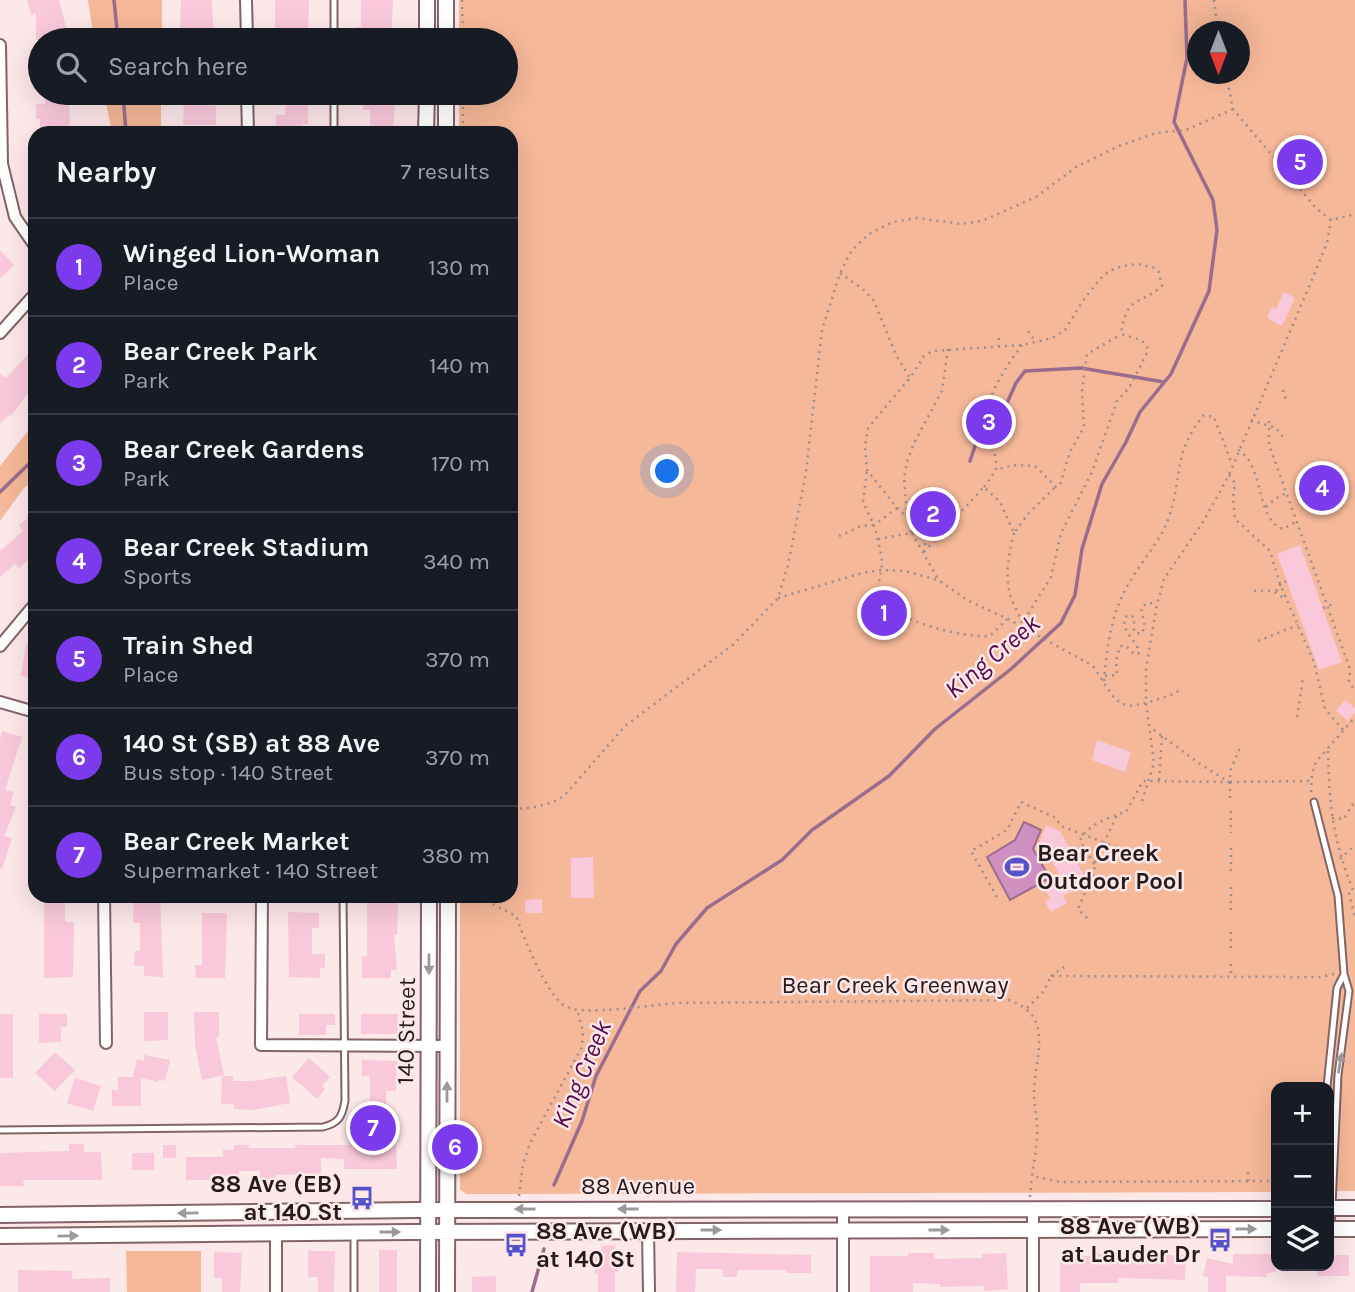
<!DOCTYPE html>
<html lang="en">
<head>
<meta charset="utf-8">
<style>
  :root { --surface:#171b24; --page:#20242c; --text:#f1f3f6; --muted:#9ea1a6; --line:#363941; --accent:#7c3aed }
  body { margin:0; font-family:Karla,sans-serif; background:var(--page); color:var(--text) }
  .controls { position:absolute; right:21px; bottom:21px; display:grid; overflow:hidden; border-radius:14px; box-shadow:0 7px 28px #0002 }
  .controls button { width:63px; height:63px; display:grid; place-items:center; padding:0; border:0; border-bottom:2px solid var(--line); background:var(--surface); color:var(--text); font:35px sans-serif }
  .compass { position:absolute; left:1187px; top:21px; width:63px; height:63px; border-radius:50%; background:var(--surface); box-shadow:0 7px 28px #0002; rotate:180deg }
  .you { position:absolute; left:668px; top:472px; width:24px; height:24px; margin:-18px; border:5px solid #fff; border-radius:50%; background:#1a73e8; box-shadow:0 0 0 10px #1a73e833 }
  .badge { display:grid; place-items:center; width:46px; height:46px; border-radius:50%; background:var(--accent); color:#fff; font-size:23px; font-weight:700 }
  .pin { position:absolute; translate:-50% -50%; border:4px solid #fff; box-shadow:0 2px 7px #0006 }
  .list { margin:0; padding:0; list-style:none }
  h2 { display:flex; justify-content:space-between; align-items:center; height:91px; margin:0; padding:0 28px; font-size:30px }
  h2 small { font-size:23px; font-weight:400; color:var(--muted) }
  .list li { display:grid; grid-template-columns:46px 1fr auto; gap:21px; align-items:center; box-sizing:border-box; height:98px; padding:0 28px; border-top:2px solid var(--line) }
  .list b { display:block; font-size:26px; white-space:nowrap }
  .list p { margin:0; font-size:23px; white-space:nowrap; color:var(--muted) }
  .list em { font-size:23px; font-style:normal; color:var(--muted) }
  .icon { flex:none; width:38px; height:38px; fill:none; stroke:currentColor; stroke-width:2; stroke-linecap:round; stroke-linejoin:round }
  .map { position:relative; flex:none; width:1355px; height:1292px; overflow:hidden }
  .search { position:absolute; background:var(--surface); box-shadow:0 7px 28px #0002; left:28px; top:28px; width:490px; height:77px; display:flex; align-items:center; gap:18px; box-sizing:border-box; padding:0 24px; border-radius:38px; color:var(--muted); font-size:26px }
  .panel { position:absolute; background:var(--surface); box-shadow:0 7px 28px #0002; left:28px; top:126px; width:490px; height:777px; border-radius:21px }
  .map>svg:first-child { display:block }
</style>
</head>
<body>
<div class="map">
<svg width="1355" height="1292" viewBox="0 0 1355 1292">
  <rect width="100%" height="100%" fill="#fce7e9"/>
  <path fill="#f5b898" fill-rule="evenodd" d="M88,0h74v40h-68z
    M459,0h896v1191h-26v-104h-53v105l-810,2 -6,-5v-293h51v-763h-52v-40h47v-53h-47zM1198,32h42v42h-42z
    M104,93h57v40h-49z
    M35,422v58l-11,8 -24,33v-55z
    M126,1251h75v41h-74z"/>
  <path fill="#cf8fc0" stroke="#9c6c8f" stroke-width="2" d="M1024,822l17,8 -8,19 17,29 -40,22 -23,-43 28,-17z"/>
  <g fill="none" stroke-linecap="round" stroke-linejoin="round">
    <path stroke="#9c6c8f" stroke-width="3.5" d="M114,0l4,40
      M123,93l3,40
      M970,461l8,-24 20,-14 18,-40 9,-12 56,-3 83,14
      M0,492l35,-34
      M554,1185l28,-64 14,-45 44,-85 21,-20 15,-27 31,-36 75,-48 30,-30 77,-54 46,-47 76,-60 50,-46 14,-28 7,-46 20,-65 24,-42 14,-30 31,-38 38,-83 8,-61 -4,-30 -39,-78 13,-64 -2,-58
      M532,1292l12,-43"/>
  </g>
  <path fill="#f9c8db" d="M27,0h32l8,31 5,-1v10h-36v-27l-5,2z
    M181,0h31l2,40h-27v-7h-7z
    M275,0h34l-1,40h-33z
    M361,0h32l-2,40h-35v-13h5z
    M69,93l1,40h-30v-14h-4v-15h9v-10z
    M362,94h33l-2,39h-23v-23h-7z
    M184,98l25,1v7h7v19h-33z
    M286,99l22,1v24h-5v4h-27v-13h9z
    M0,250l14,15 -14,14z
    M1284,292l11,6 -13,28 -15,-8 5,-11 4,2z
    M35,347v37l-24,32 -2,-1 -9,9v-50l6,4z
    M35,512v42l-16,14 -4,-4 -15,13v-26l23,-20 -4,-6z
    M1300,545l42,117 -23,8 -42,-116z
    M26,644l9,1v33l-14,-2z
    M1345,700l10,8v4l-7,9 -12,-10z
    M2,731l20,6 -17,53 9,2 -4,13 6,2 -12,29 8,2 -10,31h-2v-131z
    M1097,740l34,12 -6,20 -33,-12z
    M1046,825l14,6 28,52 -25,13 4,7 -16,9 -6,-10 5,-3 -6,-13 17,-9 -14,-24 -3,1 -5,-10z
    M593,857l1,41h-23v-40z
    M44,896h21v26h9l-1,55 -29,1z
    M134,896h26l3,81 -19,-1v-10h-10l1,-15h5v-28h-7z
    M367,896h27v3h4l-1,36h-3l3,35h-6v8h-29v-22h5z
    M542,899v14h-17v-13z
    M288,912l31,1v15h-7v26h13v14h-5v10l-31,-1z
    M202,913h25l-2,65h-29l-1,-13h7z
    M144,1012h24v28l-24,1z
    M194,1012h25v25h-3l8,38 -22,5 -7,-36z
    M0,1014h13v64h-13z
    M39,1014h28v13h-6v15l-22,1z
    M299,1014h36v11h-9v10h-27z
    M361,1014h37l-1,20h-36z
    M55,1052l20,18 -20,21 -20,-18z
    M144,1055l26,5 -5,21 -7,-2v3l-17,-4v28h-29v-17l6,2v-14h18l-3,-1 4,-17 7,2z
    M309,1058l21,19 -8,9 3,3 -8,10 -25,-22z
    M362,1060l35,1 -1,30h-10l1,53h9l1,25h-53v-10l-23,-1v16l-45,1v5h-16v-9h-21v9h-53v-23h37v-7h11v-5h15v3h46v-3h54v-3h10v-35h11v-31h-8z
    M222,1076h11v5h19l34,-5 4,27 -38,7 -18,-1v-5h-13z
    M75,1078l26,8 -8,25 -26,-8z
    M69,1144h15v8h17l1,28h-79l1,6h-24v-33l69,-2z
    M163,1145h13v13h-13z
    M132,1153h22v17h-22z
    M615,1245l3,27h-3v20h-17v-18h-3l-2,-19 8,-1v-8z
    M379,1250h18v42h-18z
    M308,1251h27l-1,41h-16v-15h-10z
    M214,1252l28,1 -2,39h-18v-14h-8z
    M677,1252l134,3v18h-25v-3h-49v7h-14v-8h-27l-1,23h-19z
    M908,1253h26v6l48,-1v-4l24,-1 2,36 -24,2v-5l-44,1v-3l-27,-1v9h-43v-36h38z
    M1094,1254h12v6l19,1 1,-6h60l-1,25 -67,-2v5h-38v9h-20v-36h34z
    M1233,1254h43v18l-9,1 -1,4 -40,-1v16h-18v-15l-5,-1 4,-18 26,6z
    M1329,1255h20v21h-32v-10h12z
    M18,1270l54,1v8l38,-1v14h-92z
    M496,1276v16h-24v-15z"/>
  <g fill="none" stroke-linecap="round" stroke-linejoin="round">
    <g stroke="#826467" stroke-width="9">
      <path id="service" d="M334,40v-40
        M334,133v-40
        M1314,802l24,94 6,78 5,17 -11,84 -7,153
        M1327,1087l10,-99 7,-14
        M0,1130l323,-3c16,-4 19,-10 22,-26l-2,-205h-2
        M354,1236v56"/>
    </g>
    <g stroke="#826467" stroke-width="14">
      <path id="minor" d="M246,0l1,40
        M0,45l2,119 13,53 20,29
        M247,93l1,40
        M0,333l35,-39
        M0,646l35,-42
        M0,702l35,10
        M104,896l2,147
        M262,896l-1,149 187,1
        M1033,1209v83
        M648,1231l1,61
        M276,1292v-59
        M843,1292v-83"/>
    </g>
    <g stroke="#826467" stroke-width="18">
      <path id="secondary" d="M446,0v40
        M427,40v-40
        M446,93v40
        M426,133l1,-40
        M1329,1208h26
        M0,1215l416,-5 860,-1
        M1329,1229h26
        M0,1236l409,-4 867,-3
        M428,1292l1,-396
        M447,1292l1,-396"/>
    </g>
    <path stroke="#9f8e90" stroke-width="2.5" stroke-dasharray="2 5" stroke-linecap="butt" d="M462,0l1,40
      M1214,0l4,32
      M1226,74l7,35 83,99 15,12 24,-6
      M463,93v40
      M840,273l24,17 10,11 22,54 14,23 14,-22 9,-5 89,-6 30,-7 13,-8 17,-28 18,-23 9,-8 13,-5 16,-2 16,4 5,4 3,14c-24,21 -35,8 -41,48 11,4 25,4 27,17l-19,37 -12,13 -25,71 -31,61 -10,44 -28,45
      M1028,331l8,11
      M999,338v8
      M1022,345c-14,19 -37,51 -35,76 2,17 10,32 9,49l17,-5 22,1 21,21 4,-2 10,-33 14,-25 -2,-36 5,-37 33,-19
      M1283,390l3,10
      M1251,420l25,8 9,12
      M1269,421v24l81,224 -1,12 6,10
      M1238,450c27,15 17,70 45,79l13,-7
      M1229,475l6,8 -2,14 2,22 35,32 10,33 34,78 11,47 19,22
      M984,487l12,-17
      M1266,507l9,-8 11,-6
      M897,508l-23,17c3,12 7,25 8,37 0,12 -7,26 -1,37 9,21 87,40 109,37l17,-17
      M907,517l-3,-39 3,-16 7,-19 28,-52 6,-43
      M912,533l26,46
      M1014,533c-5,21 -10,43 -3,65 3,9 9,17 11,25
      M839,536l22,-10 13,-1 -11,-23 4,-32
      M878,539l34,-6 -5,-16 -10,-9 -30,-38 -2,-24 3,-18 41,-49
      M924,552l60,-65 16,15 14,31 15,-20 26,-26
      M924,552l6,-40
      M1254,591h19l12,8
      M1276,591l4,-3v-4l7,-3
      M778,598l84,-25 19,-3 24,1 33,9 29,20 43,20 83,46 21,32 7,5 8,3 17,-3 28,-9 7,-5
      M1323,608l10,-4
      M1258,641l40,-16
      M1105,676l12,-1 -1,-14 4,-15h6l9,9 4,-2c-2,-14 -18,-20 -14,-36l4,-2 5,2v15l7,2 4,-7 -4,-19 6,-5 10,1
      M1104,681c3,-34 7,-68 25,-98 12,-21 30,-40 39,-63 15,-41 4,-67 36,-105l10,2 18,47
      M1297,717l6,-39
      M1328,751c1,53 5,89 25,139l-4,3 6,24
      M1159,780l3,-44
      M1230,782l81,-1
      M1311,792l1,-19 4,-11 39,-45
      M1230,798v-27l10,-23
      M1142,801l12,-38 -8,-60v-35l11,-64 7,-25 39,-57 26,-47 82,-193 16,-39 4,-23
      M513,809c19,-1 35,-3 51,-13l61,-70 109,-82 44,-46 10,-33 18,-93 16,-142 18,-57 12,-23 17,-16 24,-12 24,-4 44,6 21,-3 54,-24 40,-30 43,-21 37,-13 30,-3 47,-21
      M1231,811v22
      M1332,818l12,1 8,-14 3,-1
      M1231,848v23
      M1340,859l15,-14
      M1094,864l-14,-23c5,-15 31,-25 46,-29l17,-31 86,1 -32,-20 -47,-35
      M483,896v3l33,17c7,20 31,80 49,90 18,11 91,-2 114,-3l330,-3c47,16 25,58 25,94 0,11 3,22 3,33 1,16 -3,33 -5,49l28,6 216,-1
      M997,897l-26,-46 36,-21 14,-28 35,16 5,8 60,23
      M1231,910v-23
      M1087,918l-9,-9 17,-39 -1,-6 23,-49
      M1231,948v-20
      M1231,964v11
      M1051,976l16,-11
      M1027,1008l17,-17 7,-15 270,1 13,-3
      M1248,1181v-11
      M519,1196l4,-32 7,-21 52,-96 1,-16 -6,-22
      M1030,1197l2,-21"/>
    <use href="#service" stroke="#fff" stroke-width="5"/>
    <use href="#minor" stroke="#fff" stroke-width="10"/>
    <use href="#secondary" stroke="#fff" stroke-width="14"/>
  </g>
  <defs><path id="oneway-solid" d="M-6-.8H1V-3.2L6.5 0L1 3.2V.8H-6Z" transform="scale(1.75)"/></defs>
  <g fill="#9d9899">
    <use href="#oneway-solid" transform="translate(429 964) rotate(90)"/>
    <use href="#oneway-solid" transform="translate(1340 1063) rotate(-81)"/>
    <use href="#oneway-solid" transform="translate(447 1092) rotate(-90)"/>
    <use href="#oneway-solid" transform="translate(525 1209) rotate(180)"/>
    <use href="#oneway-solid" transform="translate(628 1209) rotate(180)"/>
    <use href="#oneway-solid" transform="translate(188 1213) rotate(179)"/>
    <use href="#oneway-solid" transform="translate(1246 1229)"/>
    <use href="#oneway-solid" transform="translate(711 1230)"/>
    <use href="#oneway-solid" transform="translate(939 1230)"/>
    <use href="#oneway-solid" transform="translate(390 1232)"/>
    <use href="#oneway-solid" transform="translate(68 1236) rotate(-1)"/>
  </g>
  <defs>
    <g id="stadium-bare" transform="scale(1.89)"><path d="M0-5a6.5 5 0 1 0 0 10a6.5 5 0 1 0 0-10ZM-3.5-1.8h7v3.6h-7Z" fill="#5652ca" stroke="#fce7e9" stroke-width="2.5" paint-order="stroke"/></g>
    <g id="bus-bare" transform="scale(1.89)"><path d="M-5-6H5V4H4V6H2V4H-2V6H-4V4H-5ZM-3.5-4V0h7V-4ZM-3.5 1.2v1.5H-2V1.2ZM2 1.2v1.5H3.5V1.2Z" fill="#5652ca" stroke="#fce7e9" stroke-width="2.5" paint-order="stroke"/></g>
  </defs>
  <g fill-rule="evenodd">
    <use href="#stadium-bare" x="1017" y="867"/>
    <use href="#bus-bare" x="362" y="1198"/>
    <use href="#bus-bare" x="1220" y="1240"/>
    <use href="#bus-bare" x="516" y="1245"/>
  </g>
  <g text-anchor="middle" stroke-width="5" stroke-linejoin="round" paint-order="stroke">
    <g font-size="24" font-weight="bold" fill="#261a1c" stroke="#fce7e9" text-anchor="start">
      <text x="1037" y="861">Bear Creek<tspan x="1037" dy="28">Outdoor Pool</tspan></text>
      <text x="342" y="1192" text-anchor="end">88 Ave (EB)<tspan x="342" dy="28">at 140 St</tspan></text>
      <text x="1200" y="1234" text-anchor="end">88 Ave (WB)<tspan x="1200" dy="28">at Lauder Dr</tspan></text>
      <text x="536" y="1239">88 Ave (WB)<tspan x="536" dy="28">at 140 St</tspan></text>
    </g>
    <g font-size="24" fill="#261a1c" stroke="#fce7e9">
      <text x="895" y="993">Bear Creek Greenway</text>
      <text transform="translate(406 1031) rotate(-89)" y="8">140 Street</text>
      <text x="638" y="1194">88 Avenue</text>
    </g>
    <g font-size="26" font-style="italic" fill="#57094c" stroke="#fce7e9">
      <text transform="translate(992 656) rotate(-40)" y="9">King Creek</text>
      <text transform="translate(581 1074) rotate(-67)" y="9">King Creek</text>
    </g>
  </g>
</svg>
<div class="controls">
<button>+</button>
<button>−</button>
<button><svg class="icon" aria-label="layers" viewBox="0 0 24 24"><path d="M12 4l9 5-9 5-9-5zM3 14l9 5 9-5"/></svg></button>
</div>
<svg class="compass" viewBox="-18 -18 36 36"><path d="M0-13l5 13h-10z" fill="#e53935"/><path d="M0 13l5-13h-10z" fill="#9ea1a6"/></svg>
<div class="you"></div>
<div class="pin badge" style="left:884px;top:613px">1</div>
<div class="pin badge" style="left:933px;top:514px">2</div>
<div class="pin badge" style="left:989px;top:422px">3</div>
<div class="pin badge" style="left:1322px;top:488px">4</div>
<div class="pin badge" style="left:1300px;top:162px">5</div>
<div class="pin badge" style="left:455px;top:1147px">6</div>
<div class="pin badge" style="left:373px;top:1128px">7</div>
<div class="search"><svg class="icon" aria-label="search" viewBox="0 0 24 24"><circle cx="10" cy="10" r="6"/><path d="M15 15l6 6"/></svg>Search here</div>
<section class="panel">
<h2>Nearby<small>7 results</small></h2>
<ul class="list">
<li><span class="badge">1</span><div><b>Winged Lion-Woman</b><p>Place</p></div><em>130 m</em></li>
<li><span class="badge">2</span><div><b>Bear Creek Park</b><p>Park</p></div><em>140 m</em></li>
<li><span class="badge">3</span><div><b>Bear Creek Gardens</b><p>Park</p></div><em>170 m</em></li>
<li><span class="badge">4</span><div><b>Bear Creek Stadium</b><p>Sports</p></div><em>340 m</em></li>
<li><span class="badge">5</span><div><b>Train Shed</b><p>Place</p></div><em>370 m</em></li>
<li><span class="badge">6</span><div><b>140 St (SB) at 88 Ave</b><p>Bus stop · 140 Street</p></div><em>370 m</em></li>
<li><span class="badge">7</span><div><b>Bear Creek Market</b><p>Supermarket · 140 Street</p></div><em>380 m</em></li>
</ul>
</section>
</div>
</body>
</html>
